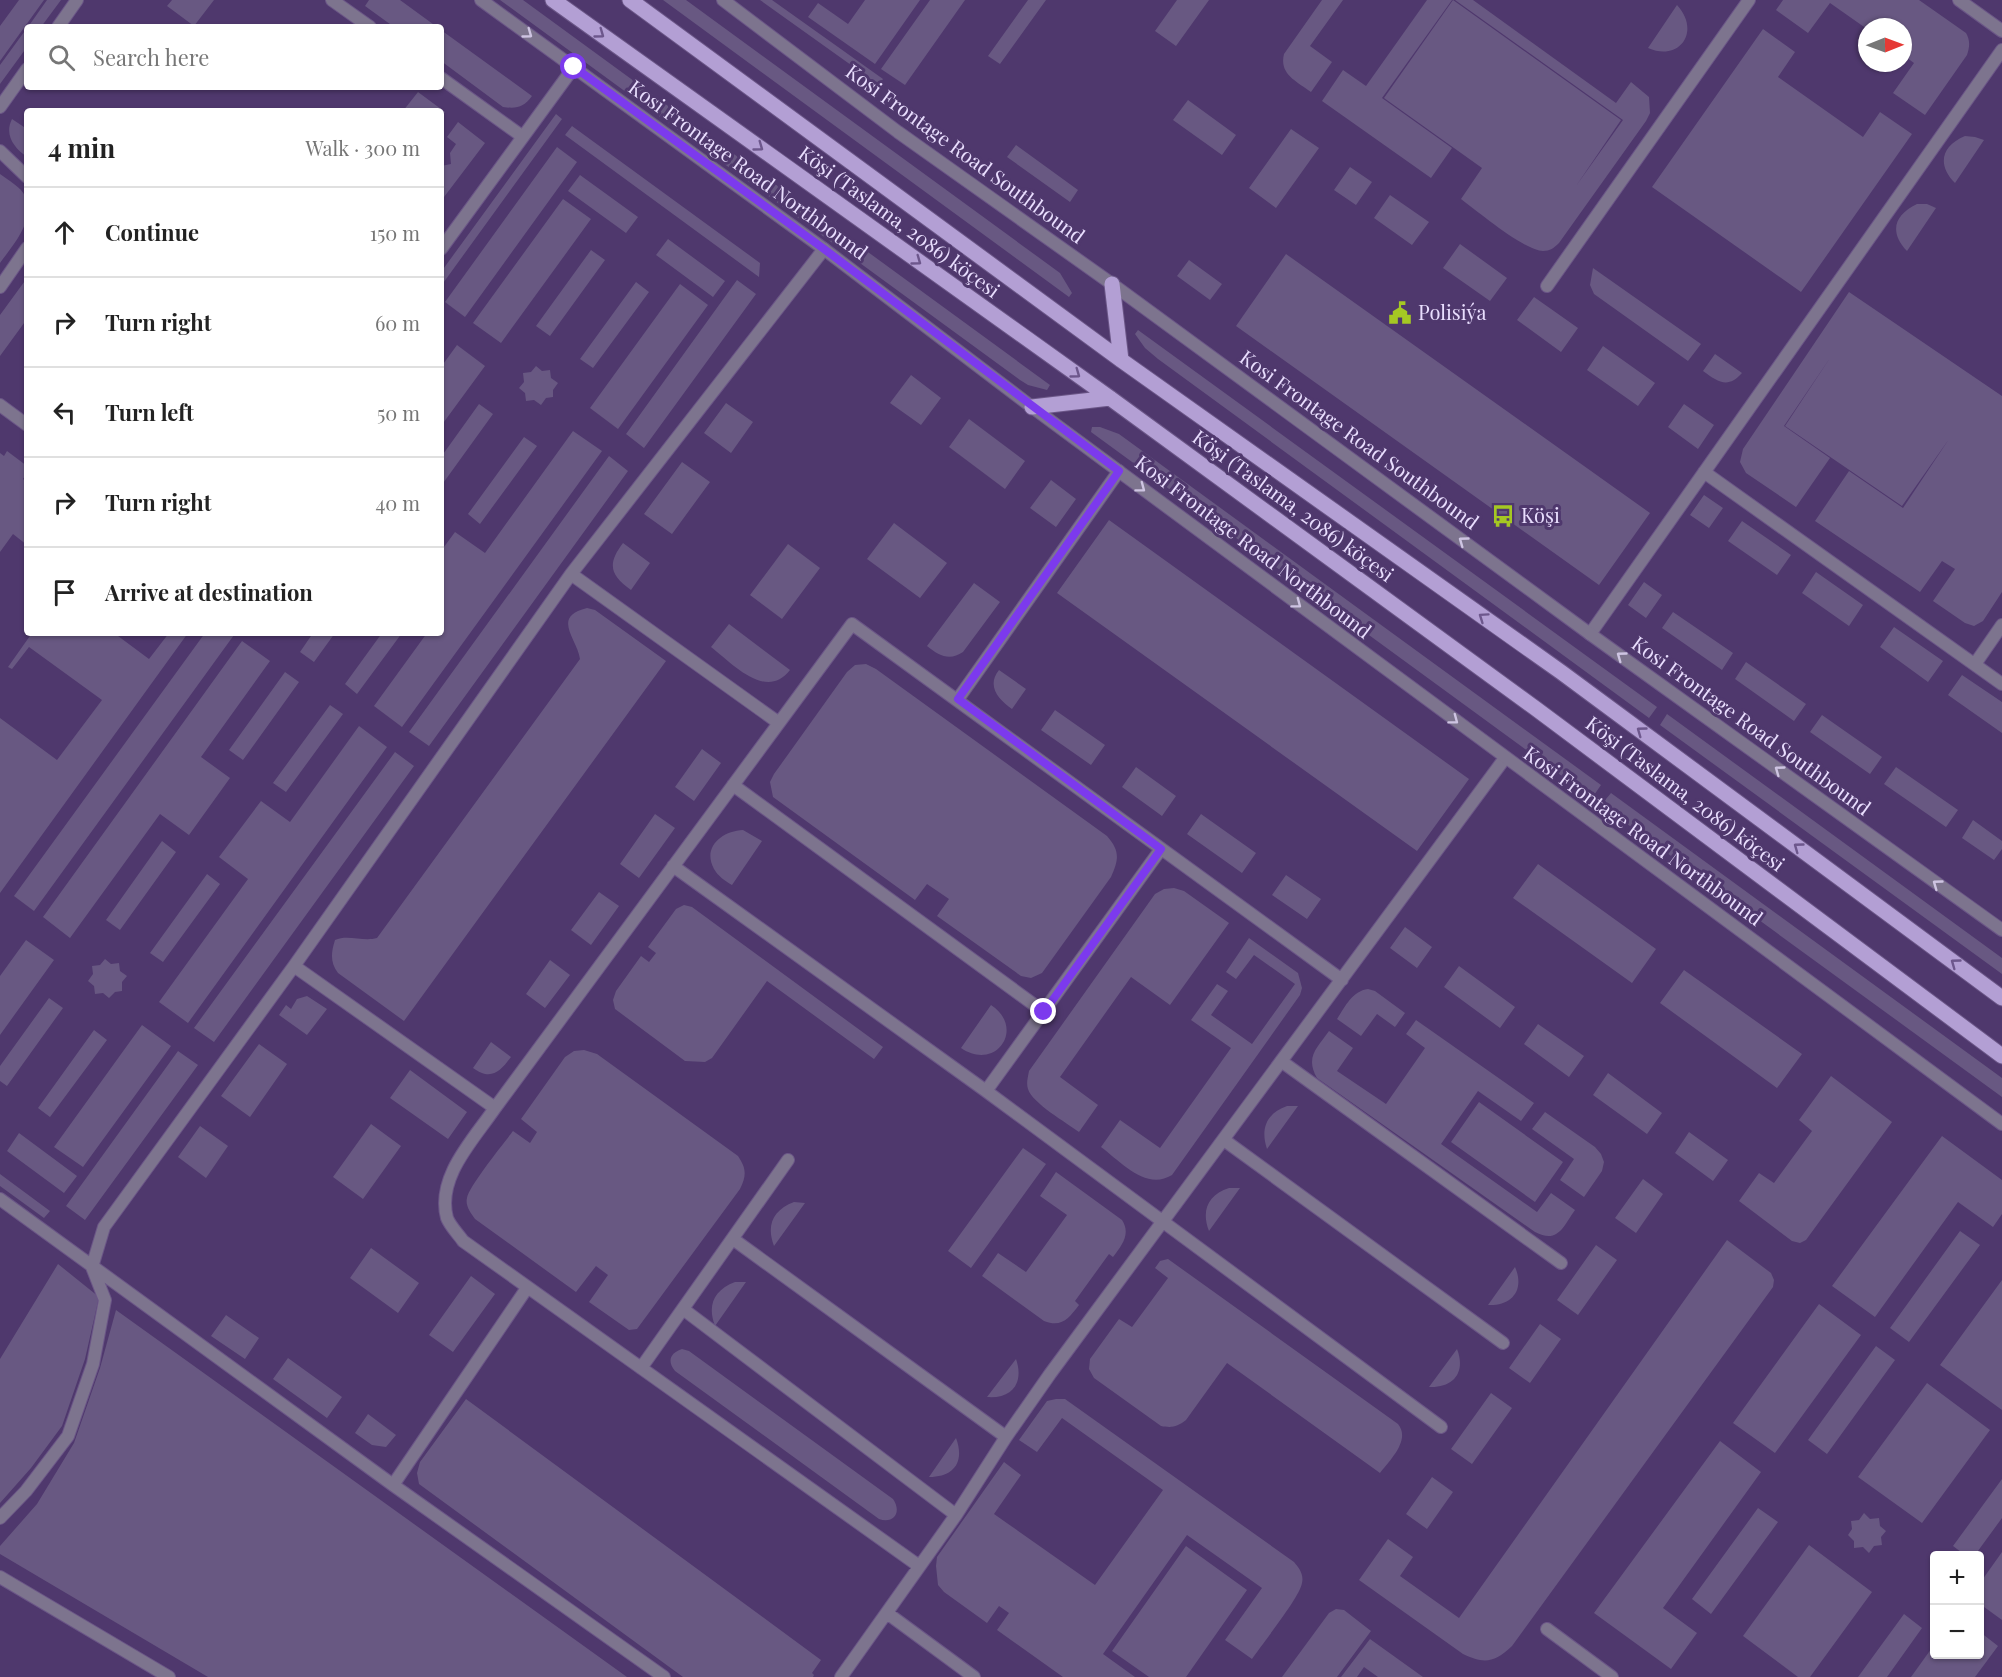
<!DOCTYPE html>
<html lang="en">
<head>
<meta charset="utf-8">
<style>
  :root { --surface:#fff; --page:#f2f2f2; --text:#222; --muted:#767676; --line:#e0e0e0 }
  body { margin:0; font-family:"Playfair Display",serif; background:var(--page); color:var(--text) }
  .controls { position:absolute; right:18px; bottom:18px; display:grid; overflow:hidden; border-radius:6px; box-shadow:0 2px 4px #0004 }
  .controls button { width:54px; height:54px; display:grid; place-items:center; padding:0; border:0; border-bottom:2px solid var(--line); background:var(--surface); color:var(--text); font:30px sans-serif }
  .compass { position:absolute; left:1858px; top:18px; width:54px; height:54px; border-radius:50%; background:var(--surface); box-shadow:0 2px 4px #0004; rotate:89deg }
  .stop { position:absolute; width:18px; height:18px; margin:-14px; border:4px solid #7c3aed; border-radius:50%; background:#fff }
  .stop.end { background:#7c3aed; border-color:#fff; box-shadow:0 2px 6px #0008 }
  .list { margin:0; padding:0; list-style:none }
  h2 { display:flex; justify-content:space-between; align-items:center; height:78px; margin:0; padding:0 24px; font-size:26px }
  h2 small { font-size:20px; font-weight:400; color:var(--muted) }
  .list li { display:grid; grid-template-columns:39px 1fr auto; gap:18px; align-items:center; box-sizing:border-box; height:90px; padding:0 24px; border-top:2px solid var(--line) }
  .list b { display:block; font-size:22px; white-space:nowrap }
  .list em { font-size:20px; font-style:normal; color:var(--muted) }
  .icon { flex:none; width:33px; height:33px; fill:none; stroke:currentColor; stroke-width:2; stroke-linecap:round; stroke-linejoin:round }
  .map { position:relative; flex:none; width:2002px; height:1677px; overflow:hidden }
  .search { position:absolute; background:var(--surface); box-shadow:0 2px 4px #0004; left:24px; top:24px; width:420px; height:66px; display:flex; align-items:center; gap:15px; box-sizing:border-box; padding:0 21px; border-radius:6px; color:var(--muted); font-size:22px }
  .panel { position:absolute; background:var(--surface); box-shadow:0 2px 4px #0004; left:24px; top:108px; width:420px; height:528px; border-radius:6px }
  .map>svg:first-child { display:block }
</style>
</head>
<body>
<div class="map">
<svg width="2002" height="1677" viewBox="0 0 2002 1677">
  <rect width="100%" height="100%" fill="#4f386d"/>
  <path fill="#685882" d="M19,0h25l-44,61v-35z
    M47,0h14l-20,27h-13z
    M172,0h42l-20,26 -27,-20z
    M369,0h31l37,27h-43l-29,-21z
    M500,0h23l527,385 -3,5 -19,-5 -8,-5z
    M663,0h23l374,273 12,20 -3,4z
    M760,0h12l111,79 -4,6z
    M865,0h55l-45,64 -67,-47 10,-14 30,21z
    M930,0h35l-60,85 -24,-16z
    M1028,0h18l-46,64 -12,-8z
    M1177,0h32l-33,46 -21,-15z
    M1322,0h21l-33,46 22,16 -21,30c-15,-11 -32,-18 -27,-38z
    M1427,0h25l-70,98 70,50 -21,30 -109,-77 21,-31 23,16z
    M1453,0l168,120 -45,66 47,-66 -168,-120h18l143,103 15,-21 18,15 1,16 -4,8 -87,122c-5,5 -9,8 -16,8 -18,0 -66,-40 -82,-52l21,-31 -98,-70z
    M1783,0h136l47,33c4,7 4,13 1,22l-42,60 -32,-22 21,-30 -11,-8v-28h-36v2l-37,-26 -22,30 -32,-23z
    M1677,5c24,26 3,57 -29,43z
    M27,28v19l-27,37v-19z
    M1763,29l32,23 -17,25 85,60 17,-25 32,22 -111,158 -149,-105z
    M441,30l91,66c-8,11 -15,13 -29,11l-62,-46z
    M418,92l27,20 -4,5v-6h-38z
    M1188,100l48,35 -14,20 -49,-35z
    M556,114l6,5 -121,167v-14z
    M12,119l15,10v28c-13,-9 -23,-22 -15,-38z
    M458,122l27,21 -44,58v-35l10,-2 -1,-11 6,-9 -9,-7z
    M572,126l188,137 -1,14 -194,-142z
    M1291,129l28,19 -43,60 -27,-20z
    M1965,136l10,1 9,3 -29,43c-18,-18 -14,-37 10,-47z
    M1016,145l62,45 -8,12 -63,-45z
    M557,147l20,15 -112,155 -20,-15z
    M1350,167l22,15 -16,23 -22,-15z
    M0,174c8,6 21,13 25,22 11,24 -12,49 -25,67z
    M580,175l58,42 -12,16 -58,-42z
    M1390,195l39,27 -17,23 -38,-27z
    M563,199l28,20 -90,124 -28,-20z
    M1917,204h10l9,4 -29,43c-18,-19 -13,-36 10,-47z
    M668,239l57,42 -12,16 -57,-42z
    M1460,244l47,34 -17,23 -47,-33z
    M591,250l14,10 -55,76 -14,-10z
    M1286,254l364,259 -51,72 -363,-259z
    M1189,260l33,24 -12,16 -33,-24z
    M1593,268l108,76 -13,17 -94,-67 -4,-9z
    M27,278v41l-27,37v-41z
    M737,280l19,14 -112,154 -18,-14z
    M636,282l13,10 -56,76 -13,-9z
    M680,284l28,21 -90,124 -28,-21z
    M1849,292l153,104v196l-19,29 -9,5 -9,-3 -32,-22 22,-32 -13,-8 -22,31 -105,-71 34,-50 54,37 46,-69 -47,67 -117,-80 45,-68 -46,68 46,32 -34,49 -50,-34 -6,-11 3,-13z
    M1534,297l44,31 -17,24 -44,-32z
    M1138,330l519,377 -8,11 -491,-359 -13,-11 -10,-14z
    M457,345l28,21 -44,60v-59z
    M1603,346l52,37 -17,23 -51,-36z
    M1715,354l27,19c-14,16 -24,9 -39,-2z
    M536,366l6,5 8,-1 1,8 7,5 -5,7v7l-7,1 -5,7 -7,-5 -8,1 -1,-8 -6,-5 5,-6 -1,-9 8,-1z
    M911,375l30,23 -20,27 -31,-22z
    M726,403l27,19 -22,31 -27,-20z
    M479,404l14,10 -52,72v-29z
    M1684,404l30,21 -16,24 -30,-22z
    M969,419l56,42 -20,28 -56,-42z
    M1092,427h8l19,7 482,351 -9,13 -501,-366z
    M573,431l29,20 -200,276 -28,-21 53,-73h14v-20l3,-3 -3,-2v-57l14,-19 30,21z
    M524,437l13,9 -57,78 -12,-10z
    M7,451l20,15v7l-4,6 4,3v63l-14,-11 -13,18v-99l4,3z
    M609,456l19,15 -199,275 -20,-14z
    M682,462l28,20 -38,52 -28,-20z
    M1051,480l25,19 -20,28 -26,-19z
    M1704,495l19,13 -14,20 -19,-13z
    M1109,520l360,259 -52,72 -360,-258z
    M1742,521l49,34 -14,20 -49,-34z
    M894,523l53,40 -27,35 -53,-39z
    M623,543l27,20 -19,27c-21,-15 -24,-26 -8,-47z
    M788,544l32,24 -38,51 -32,-24z
    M1816,572l47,33 -14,21 -47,-33z
    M1644,582l18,13 -16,23 -18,-13z
    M974,583l26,19 -37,50c-13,9 -24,4 -36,-6z
    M587,608l8,2 71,51 -262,360 -66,-48c-8,-11 -7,-20 -3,-33 13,-6 28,2 42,-2l203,-279c-3,-21 -29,-42 7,-51z
    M1673,612l60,41 -11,17 -60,-42z
    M729,624l61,46c-24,31 -57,-6 -79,-23z
    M1894,627l49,34 -15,21 -48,-35z
    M32,633h82l35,26 20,-26h19l-188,260v-175l57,42 45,-60 -73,-53 -17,22 -4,-2z
    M205,633h26l3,2 -200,276 -20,-15z
    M313,633h22l-21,29 -14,-10z
    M382,633h20l-45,61 -12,-10z
    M242,641l28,20 -69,96 29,21 -41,57 -29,-21 -90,124 -27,-21z
    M1746,662l60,42 -12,17 -59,-42z
    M866,664l10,5 231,167c13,15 12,23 4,41l-69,96 -11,5 -10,-2 -84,-60 12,-17 -22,-15 -12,16 -142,-103 -3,-15 4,-8 73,-102 8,-7z
    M999,670l27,19 -14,20c-13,-9 -26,-23 -13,-39z
    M285,672l14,10 -56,78 -14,-10z
    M1962,675l40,27v31l-54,-38z
    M330,705l13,9 -57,78 -13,-9z
    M1055,710l50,35 -14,20 -50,-35z
    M1667,714l335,244v16l-342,-249z
    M1822,715l60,42 -12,17 -60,-42z
    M359,726l28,21 -199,276 -29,-21 89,-123 -29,-22 42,-56 29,21z
    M702,749l19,14 -27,38 -19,-14z
    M395,752l19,14 -200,276 -20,-14z
    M1136,767l40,29 -14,20 -40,-29z
    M1896,767l62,43 -12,17 -62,-43z
    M1611,793l391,285v19l-401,-292z
    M655,814l20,14 -36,50 -19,-14z
    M1201,814l55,39 -14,20 -55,-39z
    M1973,820l29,21v8l-8,11 -32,-22z
    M743,830l19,11 -30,44c-7,-4 -14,-9 -18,-16 -12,-22 8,-38 29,-39z
    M162,841l14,11 -56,78 -14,-10z
    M1538,864l118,85 -24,34 -119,-85z
    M207,874l13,10 -57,78 -13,-9z
    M1286,875l35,24 -14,20 -35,-24z
    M1174,888l10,3 45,32 -59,82 -39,-28 -71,100 38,28 -19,27c-12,-9 -47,-29 -51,-43 -2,-6 0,-12 1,-18l126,-177 9,-5z
    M599,892l20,14 -28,39 -20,-15z
    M684,905l8,2 191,140 -9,12 -107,-78 -55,77 -7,4 -20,-1 -70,-52 -2,-9 3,-9 25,-35 8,6 7,-9 -8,-6 28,-38z
    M1405,927l27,20 -15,21 -27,-20z
    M1249,938l49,35 4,15 -2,7 -128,180c-26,16 -51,-13 -71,-28l19,-27 40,28 71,-100 -40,-28 26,-36 11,7 -17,24 41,29 43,-60 -41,-29 -18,24 -10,-7z
    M26,940l28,20 -54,75v-59z
    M105,959l6,5 8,-1 1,8 7,5 -5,6v9l-7,1 -6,6 -6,-5 -8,1 -1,-8 -6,-5 5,-7 -1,-8 8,-1z
    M550,960l20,15 -25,33 -19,-14z
    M1459,966l56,41 -15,21 -56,-41z
    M1684,970l118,84 -25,34 -117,-85z
    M1368,989l7,2 30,22 -10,14 -18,-13 -16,22 -24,-17c8,-12 15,-28 31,-30z
    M307,996l20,13 -20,26 -28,-20 7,-10 5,4 6,-10z
    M49,998l14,10 -56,78 -7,-5v-15z
    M991,1005c35,23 5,67 -30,43z
    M1416,1020l118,83 -13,18 -43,-30 -37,53 96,68 14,-19 24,17c-12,17 -17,34 -40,22l-218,-154c-12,-21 0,-30 12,-47l24,17 -16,23 49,33 39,-56 -19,-14z
    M1538,1024l46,32 -15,21 -45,-33z
    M142,1025l29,21 -88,121 -29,-20z
    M94,1030l13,10 -57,77 -12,-9z
    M491,1042l20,15c-11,15 -20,24 -38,11z
    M259,1044l28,20 -37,53 -29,-21z
    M584,1050l13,4 141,102c8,12 9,19 2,33l-103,140 -8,1 -40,-28 19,-27 -12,-9 -20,26 -101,-73c-4,-6 -10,-13 -8,-21 2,-12 37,-55 46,-67l17,12 7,-11 -16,-13 44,-62 9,-6z
    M178,1051l20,14 -113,155 -19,-14z
    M410,1070l57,42 -19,27 -58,-41z
    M1608,1073l54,40 -15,21 -54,-39z
    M1831,1076l61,46 -86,118 -6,3 -8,-2 -53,-40 20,-28 15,10 38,-52 -13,-11z
    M1479,1102l84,60 -28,40 -84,-60z
    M1287,1106h11l-31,43c-7,-21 0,-36 20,-43z
    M1545,1112l50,35 6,7 3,8 -2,9 -18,26 -24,-17 14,-21 -42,-30z
    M371,1124l30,22 -38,53 -30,-22z
    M200,1126l28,20 -22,32 -28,-21z
    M1689,1132l39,28 -15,21 -38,-28z
    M19,1133l58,43 -13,17 -57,-42z
    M1942,1136l60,44v34l-9,13 -35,-25 -83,115 -43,-31z
    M1023,1148l23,16 -75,104 -23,-17z
    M1056,1172l66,48c9,14 0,25 -9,37l-4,-3 -34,47 4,4c-10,13 -17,23 -35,16l-62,-45 16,-23 28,19 41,-57 -27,-19z
    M0,1174l50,37 -6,7 -44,-32z
    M1643,1179l20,15 -27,39 -21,-15z
    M1229,1188h11l-31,43c-8,-21 -1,-36 20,-43z
    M794,1202l11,1 -31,43c-8,-21 -1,-36 20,-44z
    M1960,1231l20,14 -71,97 -19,-14z
    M1727,1240l44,33 3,7 -1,7 -261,359c-18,17 -28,18 -49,8l-104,-74 29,-41 25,18 -13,19 59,42z
    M1596,1245l21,15 -39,55 -21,-15z
    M371,1248l48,35 -21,30 -48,-35z
    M1168,1259l230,165c13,16 -8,36 -18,49l-153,-110 -41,57c-9,7 -14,8 -25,6l-67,-48 -5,-9 1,-10 29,-40 13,8 36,-49 -13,-10 5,-7z
    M58,1264l41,33 -14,62 -23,67 -31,42 -31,35v-144z
    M1515,1267c10,23 -3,39 -27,38z
    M471,1276l24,18 -42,58 -24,-17z
    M2002,1280v130l-62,-45z
    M735,1282h11l-31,44c-8,-21 -1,-36 20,-44z
    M1819,1304l42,31 -86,118 -42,-30z
    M116,1310l511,367h-419l-208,-123v-8l37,-42 37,-61 26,-75z
    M226,1315l33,23 -14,21 -34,-23z
    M1540,1324l21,15 -31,44 -21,-15z
    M1876,1346l19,14 -68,94 -19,-14z
    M682,1349l7,2 204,148c9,13 1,25 -14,20l-204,-148c-8,-10 -5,-18 7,-22z
    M1457,1349c9,23 -3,39 -28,38z
    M288,1358l54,39 -15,21 -54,-39z
    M1016,1359c8,23 -3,40 -29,38z
    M1927,1383l63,47 -68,93 -64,-46z
    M1491,1393l21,15 -40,56 -21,-15z
    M466,1399l355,261 -9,13 2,2 -1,2h-130l-264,-193 -2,-11 3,-11z
    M1056,1399h9l229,163c5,6 10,12 8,21 -2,14 -40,61 -50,76l-27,-19 37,-52 -75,-53 -84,119 32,23h-72l-66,-47 12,-17 -10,-7 -12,17 -43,-31 -6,-7 -2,-19 1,-9 67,-95 17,13 -27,39 101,71 68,-95 -101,-72 -25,34 -18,-12 28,-39z
    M368,1414l28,21 -10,12 -14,-2 -17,-12z
    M956,1438c9,24 -2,39 -27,39z
    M1720,1441l41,31 -98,136 34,25 -26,36 -77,-56z
    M1432,1477l21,15 -26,37 -21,-15z
    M2002,1479v39l-27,37h-10l-12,-9z
    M1758,1508l20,14 -67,92 -19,-15z
    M1864,1513l6,6 9,-1 1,8 6,5 -5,6 1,8 -8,1 -5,7 -6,-6 -9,1v-7l-6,-6 4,-6 -1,-8 8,-1z
    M1809,1545l63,47 -62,85h-12l-55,-41z
    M1186,1546l61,44 -61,87h-37l-37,-26z
    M2002,1552v68l-22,-16v-21z
    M1336,1609l8,1 27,21 -34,46h-55l47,-64z
    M1904,1614l18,14 -35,49h-29z
    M1980,1632l18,14 -23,31h-64l23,-32v9h46z
    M1370,1639l53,38h-45l-14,-10 -7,10h-16z"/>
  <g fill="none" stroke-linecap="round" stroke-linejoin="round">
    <g stroke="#6b5687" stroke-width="14">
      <path id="service" d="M332,0l38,27
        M1959,0l43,31
        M58,27l19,-27
        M441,78l82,59
        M0,107l27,-38
        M0,151l27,26
        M441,249l133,-182
        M1547,286l202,-286
        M0,287l27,-39
        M0,405l27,20
        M1704,472l298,212
        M571,574l208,149
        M1590,634l412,-584
        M1975,664l27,-39
        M958,699l161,-228
        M733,785l311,227
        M1161,849l-175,242 455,336
        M673,866l313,225
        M294,966l201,142c-21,31 -59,69 -48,110 3,8 12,17 16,23l456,325
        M1281,1061l280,202
        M495,1108l357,-484 490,356
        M1224,1140l279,203
        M0,1199l393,286 271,192
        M733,1239l273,198
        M683,1309l273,206
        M641,1368l147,-208
        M393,1485l134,-197
        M0,1518l26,-27 42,-55 25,-72 12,-64 -13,-33 12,-40 190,-261 277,-392 253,-325
        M887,1613l87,64
        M1547,1629l65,48
        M841,1677l115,-162 50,-78 44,-63 455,-616"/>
    </g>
    <g stroke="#6b5687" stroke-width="14">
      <path id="minor" d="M481,0l343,249 208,158 970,717
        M723,0l175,132 214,152 478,350 412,296
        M0,1577l169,100"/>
    </g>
    <g stroke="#6b5687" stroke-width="17">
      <path id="primary" d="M553,0l557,398 425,310 467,348
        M630,0l491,360 440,312 441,326
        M1112,284l9,76
        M1032,407l78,-9"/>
    </g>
    <use href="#service" stroke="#7d748e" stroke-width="12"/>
    <use href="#minor" stroke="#7d748e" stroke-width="12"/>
    <use href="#primary" stroke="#b39fd4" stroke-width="15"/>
  </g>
  <defs><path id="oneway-chevron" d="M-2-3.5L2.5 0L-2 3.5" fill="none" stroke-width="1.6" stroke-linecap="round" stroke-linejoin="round" transform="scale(1.5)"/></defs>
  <g stroke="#cec4e2">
    <use href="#oneway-chevron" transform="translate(528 34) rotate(36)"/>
    <use href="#oneway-chevron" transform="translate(1141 488) rotate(37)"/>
    <use href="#oneway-chevron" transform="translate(1463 541) rotate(-144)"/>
    <use href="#oneway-chevron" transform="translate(1297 604) rotate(37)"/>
    <use href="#oneway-chevron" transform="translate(1621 656) rotate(-144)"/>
    <use href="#oneway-chevron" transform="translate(1454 720) rotate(37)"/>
    <use href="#oneway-chevron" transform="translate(1779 770) rotate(-144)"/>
    <use href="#oneway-chevron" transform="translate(1937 884) rotate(-144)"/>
  </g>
  <g stroke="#6d578c">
    <use href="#oneway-chevron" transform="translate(600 34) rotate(36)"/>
    <use href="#oneway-chevron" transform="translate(759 147) rotate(36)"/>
    <use href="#oneway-chevron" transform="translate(917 261) rotate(36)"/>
    <use href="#oneway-chevron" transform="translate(1076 374) rotate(36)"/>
    <use href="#oneway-chevron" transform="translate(1483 617) rotate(-145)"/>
    <use href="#oneway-chevron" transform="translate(1641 731) rotate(-144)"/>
    <use href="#oneway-chevron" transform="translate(1798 847) rotate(-144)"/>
    <use href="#oneway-chevron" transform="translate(1955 963) rotate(-144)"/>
  </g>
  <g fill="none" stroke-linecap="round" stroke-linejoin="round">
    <path stroke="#7c3aed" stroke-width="8" d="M574,67l250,182 295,222 -161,228 203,150 -117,163"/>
  </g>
  <defs>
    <g id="civic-bare" transform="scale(1.8)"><path d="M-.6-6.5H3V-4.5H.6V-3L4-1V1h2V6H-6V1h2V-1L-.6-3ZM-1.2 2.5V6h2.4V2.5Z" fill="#a5c823" stroke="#4f386d" stroke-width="2.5" paint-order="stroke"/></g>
    <g id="bus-bare" transform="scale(1.8)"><path d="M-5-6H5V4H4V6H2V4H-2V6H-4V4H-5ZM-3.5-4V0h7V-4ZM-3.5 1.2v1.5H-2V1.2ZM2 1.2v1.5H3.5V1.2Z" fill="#a5c823" stroke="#4f386d" stroke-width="2.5" paint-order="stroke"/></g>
  </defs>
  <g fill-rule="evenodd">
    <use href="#civic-bare" x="1400" y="313"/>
    <use href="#bus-bare" x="1503" y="516"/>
  </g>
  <g text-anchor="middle" stroke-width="6" stroke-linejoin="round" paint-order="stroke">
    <g font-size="20" fill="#e9defe" stroke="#4f386d">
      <text transform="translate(965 154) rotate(36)" y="7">Kosi Frontage Road Southbound</text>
      <text transform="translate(748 170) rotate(36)" y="7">Kosi Frontage Road Northbound</text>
      <text transform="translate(899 222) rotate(36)" y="7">Köşi (Taslama, 2086) köçesi</text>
      <text transform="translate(1359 440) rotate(36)" y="7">Kosi Frontage Road Southbound</text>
      <text transform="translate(1293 506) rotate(36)" y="7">Köşi (Taslama, 2086) köçesi</text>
      <text transform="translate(1253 547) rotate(37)" y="7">Kosi Frontage Road Northbound</text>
      <text transform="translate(1751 726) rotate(36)" y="7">Kosi Frontage Road Southbound</text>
      <text transform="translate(1685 794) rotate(37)" y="7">Köşi (Taslama, 2086) köçesi</text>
      <text transform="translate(1643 836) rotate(36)" y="7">Kosi Frontage Road Northbound</text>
    </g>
    <g font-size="20" fill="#e9defe" stroke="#4f386d" text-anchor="start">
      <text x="1418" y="320">Polisiýa</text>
      <text x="1521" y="523">Köşi</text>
    </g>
  </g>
</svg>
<div class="controls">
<button>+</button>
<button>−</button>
</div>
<svg class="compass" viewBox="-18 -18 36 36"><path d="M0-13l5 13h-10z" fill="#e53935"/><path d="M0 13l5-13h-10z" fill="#767676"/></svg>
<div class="stop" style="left:574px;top:67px"></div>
<div class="stop end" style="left:1044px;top:1012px"></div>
<div class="search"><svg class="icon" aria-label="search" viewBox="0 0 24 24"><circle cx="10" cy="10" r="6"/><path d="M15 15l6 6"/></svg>Search here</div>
<section class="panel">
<h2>4 min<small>Walk · 300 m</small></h2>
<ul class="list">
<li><svg class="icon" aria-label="ahead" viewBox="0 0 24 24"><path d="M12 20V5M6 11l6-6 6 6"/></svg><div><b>Continue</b></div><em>150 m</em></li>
<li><svg class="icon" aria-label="right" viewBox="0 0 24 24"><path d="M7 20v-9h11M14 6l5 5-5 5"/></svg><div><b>Turn right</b></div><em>60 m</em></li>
<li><svg class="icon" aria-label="left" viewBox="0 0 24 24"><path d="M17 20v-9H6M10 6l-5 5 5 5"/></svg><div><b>Turn left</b></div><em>50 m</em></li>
<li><svg class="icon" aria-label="right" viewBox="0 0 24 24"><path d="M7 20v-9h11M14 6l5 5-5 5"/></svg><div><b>Turn right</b></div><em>40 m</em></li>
<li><svg class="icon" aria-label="arrive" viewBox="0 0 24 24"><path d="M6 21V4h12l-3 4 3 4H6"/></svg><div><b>Arrive at destination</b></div></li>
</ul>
</section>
</div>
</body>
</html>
